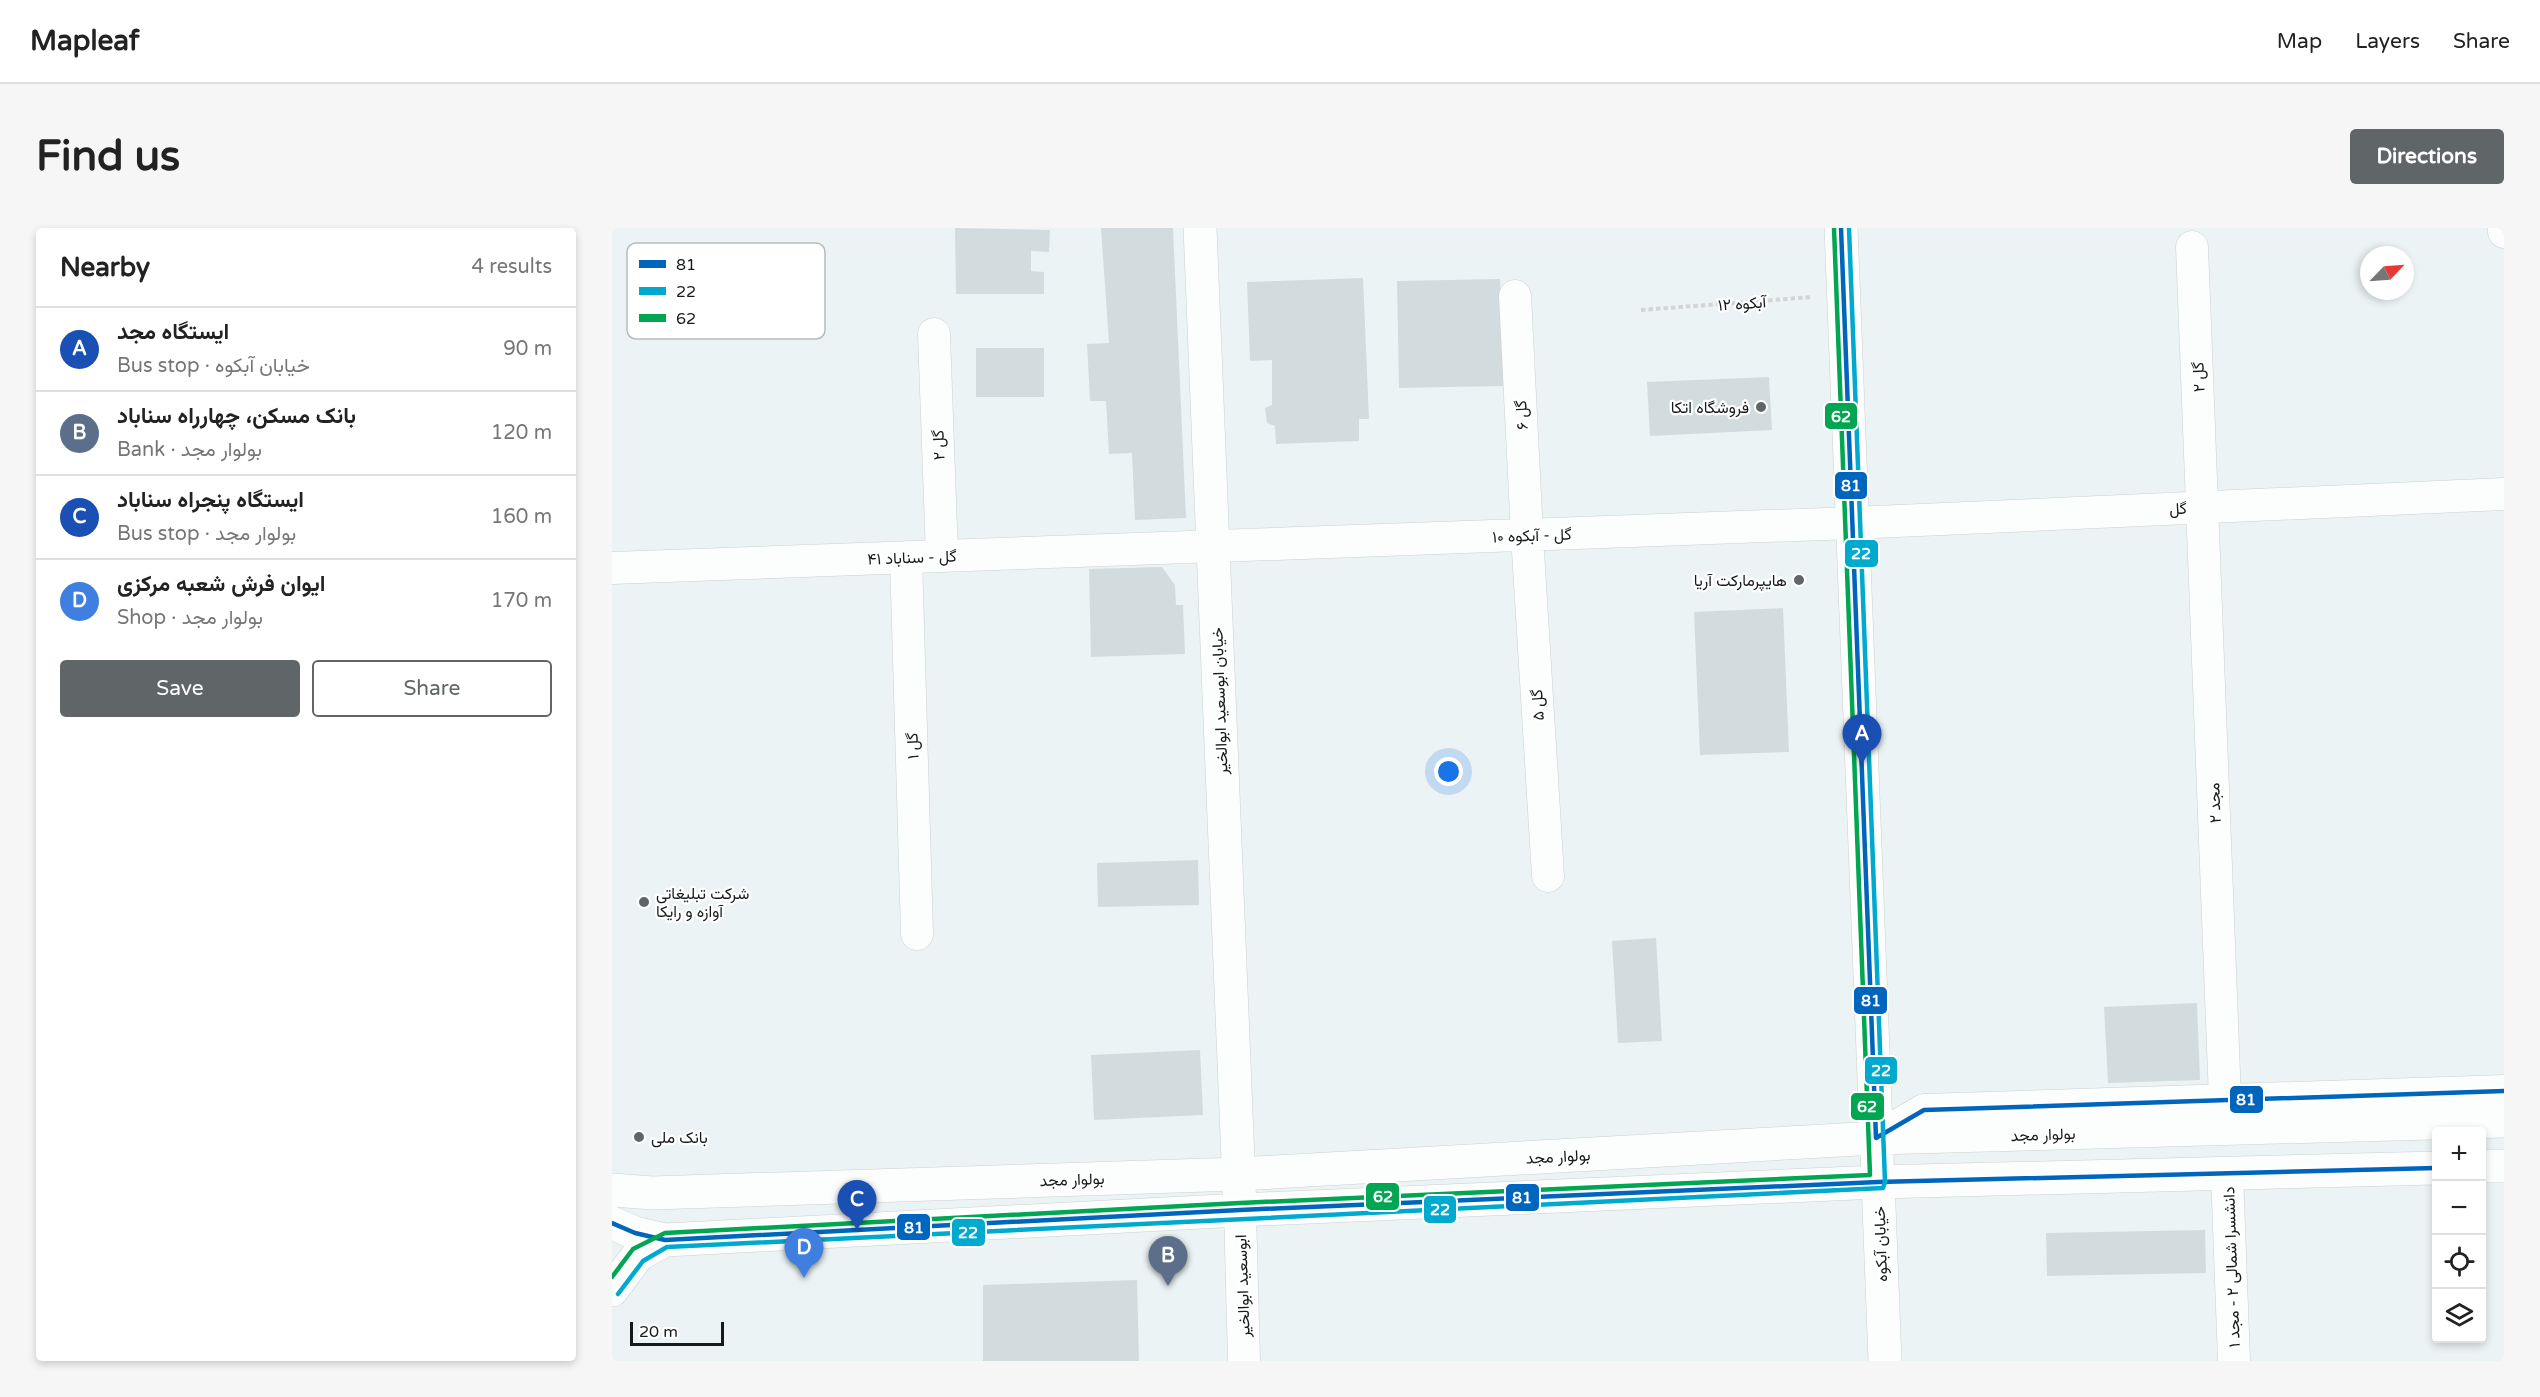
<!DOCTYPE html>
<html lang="en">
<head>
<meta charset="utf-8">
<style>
  :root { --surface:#fff; --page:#f6f6f6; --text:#222; --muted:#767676; --line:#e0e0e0; --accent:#606667 }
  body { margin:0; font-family:"Varela Round",Vazirmatn,sans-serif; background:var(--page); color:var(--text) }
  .controls { position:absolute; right:18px; bottom:18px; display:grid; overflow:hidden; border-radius:6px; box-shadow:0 3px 9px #0003 }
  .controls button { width:54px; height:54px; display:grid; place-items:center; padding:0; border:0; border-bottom:2px solid var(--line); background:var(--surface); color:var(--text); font:30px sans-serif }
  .compass { position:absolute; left:1748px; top:18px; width:54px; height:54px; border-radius:50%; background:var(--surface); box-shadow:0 3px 9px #0003; rotate:65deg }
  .scale { position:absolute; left:18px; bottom:15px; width:94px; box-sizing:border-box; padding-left:6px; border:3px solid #151a1b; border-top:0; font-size:16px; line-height:21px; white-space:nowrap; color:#151a1b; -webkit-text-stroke:4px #fff; paint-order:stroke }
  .you { position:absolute; left:837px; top:544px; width:21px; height:21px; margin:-15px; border:4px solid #fff; border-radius:50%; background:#1a73e8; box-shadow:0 0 0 9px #1a73e833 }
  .badge { display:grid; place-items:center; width:39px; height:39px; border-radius:50%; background:var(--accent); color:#fff; font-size:20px; font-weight:700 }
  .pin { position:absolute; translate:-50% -50px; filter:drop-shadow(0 2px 3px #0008) }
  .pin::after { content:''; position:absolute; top:32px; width:21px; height:18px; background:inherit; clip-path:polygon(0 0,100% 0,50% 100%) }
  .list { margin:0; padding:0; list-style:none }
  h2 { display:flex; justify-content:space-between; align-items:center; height:78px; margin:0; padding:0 24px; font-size:26px }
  h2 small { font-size:20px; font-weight:400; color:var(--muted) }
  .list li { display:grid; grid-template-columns:39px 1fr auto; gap:18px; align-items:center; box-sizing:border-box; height:84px; padding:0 24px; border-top:2px solid var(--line) }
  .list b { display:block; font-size:22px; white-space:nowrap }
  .list p { margin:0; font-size:20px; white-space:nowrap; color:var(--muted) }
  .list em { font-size:20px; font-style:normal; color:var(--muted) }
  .actions { display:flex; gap:12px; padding:18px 24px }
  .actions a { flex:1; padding:14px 0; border:2px solid var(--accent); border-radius:6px; text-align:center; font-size:21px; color:var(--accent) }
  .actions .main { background:var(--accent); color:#fff }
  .icon { flex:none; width:33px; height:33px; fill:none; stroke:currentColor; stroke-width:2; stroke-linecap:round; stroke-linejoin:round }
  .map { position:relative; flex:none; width:1892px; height:1133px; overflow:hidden; border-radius:6px }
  header { display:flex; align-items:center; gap:36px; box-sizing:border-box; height:84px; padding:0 30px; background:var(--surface); border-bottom:2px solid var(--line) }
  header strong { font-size:28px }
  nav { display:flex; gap:33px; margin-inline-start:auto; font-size:21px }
  .intro { display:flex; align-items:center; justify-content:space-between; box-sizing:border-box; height:144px; padding:0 36px }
  h1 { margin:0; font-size:42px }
  .button { padding:15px 27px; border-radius:6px; background:var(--accent); color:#fff; font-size:21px; font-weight:700 }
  main { display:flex; gap:36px; padding:0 36px }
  aside { flex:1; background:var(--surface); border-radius:6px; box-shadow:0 3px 9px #0003 }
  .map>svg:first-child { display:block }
</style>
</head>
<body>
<header>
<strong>Mapleaf</strong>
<nav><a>Map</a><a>Layers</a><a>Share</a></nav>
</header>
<div class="intro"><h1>Find us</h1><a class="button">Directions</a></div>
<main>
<aside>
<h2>Nearby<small>4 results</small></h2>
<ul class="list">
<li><span class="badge" style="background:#1a4fb4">A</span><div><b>ایستگاه مجد</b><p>Bus stop · خیابان آبکوه</p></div><em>90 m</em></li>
<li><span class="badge" style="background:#5c6f8a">B</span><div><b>بانک مسکن، چهارراه سناباد</b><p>Bank · بولوار مجد</p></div><em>120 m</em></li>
<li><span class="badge" style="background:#1a4fb4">C</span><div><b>ایستگاه پنجراه سناباد</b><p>Bus stop · بولوار مجد</p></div><em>160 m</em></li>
<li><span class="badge" style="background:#3f7fe0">D</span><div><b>ایوان فرش شعبه مرکزی</b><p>Shop · بولوار مجد</p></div><em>170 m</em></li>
</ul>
<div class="actions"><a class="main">Save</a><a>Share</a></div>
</aside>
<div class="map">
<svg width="1892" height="1133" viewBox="0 0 1892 1133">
  <rect width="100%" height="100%" fill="#ecf3f4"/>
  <path fill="#d2dcde" d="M343,0l95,2 -1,22 -18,-1v20l13,1v22h-88z
    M489,0h72l13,290 -51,2 -3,-67 -23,1 -3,-53h-16l-3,-57 22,-1z
    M751,50l6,141h-10v22l-83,3 -1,-18 -8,-3 -2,-15 7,-3v-45l-22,1 -3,-79z
    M888,51l4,107 -105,2 -2,-107z
    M364,120h68v49h-68z
    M1157,149l3,53 -122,6 -3,-54z
    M550,339l13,18 1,20h7l2,49 -94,3 -2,-88z
    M1171,380l6,144 -89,3 -6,-143z
    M586,632l1,45 -101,2 -1,-44z
    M1044,710l6,103 -44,2 -6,-102z
    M1585,775l3,77 -92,3 -4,-76z
    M588,822l3,65 -109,5 -3,-65z
    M1593,1002l1,43 -159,3 -1,-43z
    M525,1052l2,81h-156v-76z"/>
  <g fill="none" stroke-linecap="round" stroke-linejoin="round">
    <g stroke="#cbd0d0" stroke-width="33">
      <path id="minor" d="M1892,0v4
        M1580,19l33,852
        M903,68l12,239 21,341
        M322,106l8,222
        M294,329l11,377
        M0,340l1240,-45 652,-29
        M1264,910l48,-28 580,-19
        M1615,945l7,188
        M628,982l4,151"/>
    </g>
    <g stroke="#cbd0d0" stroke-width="34">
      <path id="tertiary" d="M588,0l40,982"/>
    </g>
    <g stroke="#cbd0d0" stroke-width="34">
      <path id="secondary" d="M1229,0l44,1133
        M1870,938h22
        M0,962l40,3 587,-19 637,-36 628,-17
        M0,995l23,10 30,7 575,-30 638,-28 558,-14
        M0,1062l26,-35 27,-15"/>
    </g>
    <path stroke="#d2d4d5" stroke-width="4" stroke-dasharray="4.5 3" stroke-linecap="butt" d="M1029,82l172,-13"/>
    <use href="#minor" stroke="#fcfdfd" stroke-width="32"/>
    <use href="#tertiary" stroke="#fcfdfd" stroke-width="33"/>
    <use href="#secondary" stroke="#fcfdfd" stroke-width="33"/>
    <g stroke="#fff" stroke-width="9">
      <path id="bus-1" d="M1229,0l35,910 48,-28 580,-19
        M0,995l23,10 30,7 575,-30 638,-28 558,-14"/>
    </g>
    <g stroke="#fff" stroke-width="9">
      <path id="bus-2" d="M6,1066l25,-33 24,-14 1216,-59 2,-6 -36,-954"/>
    </g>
    <g stroke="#fff" stroke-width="9">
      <path id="bus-3" d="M0,1049l21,-28 32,-16 575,-30 630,-28 -36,-947"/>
    </g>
    <use href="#bus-1" stroke="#0065bd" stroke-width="4.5"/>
    <use href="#bus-2" stroke="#00a9ce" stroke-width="4.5"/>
    <use href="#bus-3" stroke="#00a651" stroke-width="4.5"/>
  </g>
  <g fill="#606667" stroke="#fff" stroke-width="2">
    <circle cx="1149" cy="179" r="6"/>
    <circle cx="1187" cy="352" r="6"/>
    <circle cx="32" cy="674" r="6"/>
    <circle cx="27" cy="909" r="6"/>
  </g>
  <g text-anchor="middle" stroke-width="4.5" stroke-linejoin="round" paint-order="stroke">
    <g font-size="16" fill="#151a1b" stroke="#fff">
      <text transform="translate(1130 75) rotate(-4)" y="6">آبکوه ۱۲</text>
      <text transform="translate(1586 149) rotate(-92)" y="6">گل ۲</text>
      <text transform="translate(909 187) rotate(-93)" y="6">گل ۶</text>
      <text transform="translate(326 217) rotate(-92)" y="6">گل ۲</text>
      <text transform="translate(1566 280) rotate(-3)" y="6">گل</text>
      <text transform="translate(920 307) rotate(-2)" y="6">گل - آبکوه ۱۰</text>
      <text transform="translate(300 329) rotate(-2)" y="6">گل - سناباد ۴۱</text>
      <text transform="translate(607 473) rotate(-92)" y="6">خیابان ابوسعید ابوالخیر</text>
      <text transform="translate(925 477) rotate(-94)" y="6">گل ۵</text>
      <text transform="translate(300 518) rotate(-92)" y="6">گل ۱</text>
      <text transform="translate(1602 575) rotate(-92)" y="6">مجد ۲</text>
      <text transform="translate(1431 906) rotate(-2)" y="6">بولوار مجد</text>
      <text transform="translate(946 928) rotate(-3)" y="6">بولوار مجد</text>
      <text transform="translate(460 951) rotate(-2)" y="6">بولوار مجد</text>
      <text transform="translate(1268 1016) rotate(-92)" y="6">خیابان آبکوه</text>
      <text transform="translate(1619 1039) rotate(-92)" y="6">دانشسرا شمالی ۲ - مجد ۱</text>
      <text transform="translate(630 1058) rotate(-92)" y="6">ابوسعید ابوالخیر</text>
    </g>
    <g font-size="16" fill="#151a1b" stroke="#fff" text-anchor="end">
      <text x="1137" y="185">فروشگاه اتکا</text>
      <text x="1175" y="358">هایپرمارکت آریا</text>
      <text x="44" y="671" text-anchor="start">شرکت تبلیغاتی<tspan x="44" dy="18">آوازه و رایکا</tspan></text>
      <text x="39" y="915" text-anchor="start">بانک ملی</text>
    </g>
  </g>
  <rect x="15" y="15" width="198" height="96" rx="9" fill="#fff" stroke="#b9babb" stroke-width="1.5"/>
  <rect x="27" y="32" width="27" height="8" fill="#0065bd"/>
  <rect x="27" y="59" width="27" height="8" fill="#00a9ce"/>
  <rect x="27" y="86" width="27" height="8" fill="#00a651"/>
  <g font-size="16" fill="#151a1b">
    <text x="64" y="42">81</text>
    <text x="64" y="69">22</text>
    <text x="64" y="96">62</text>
  </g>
  <g stroke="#fff" stroke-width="2">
    <rect x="1212" y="174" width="34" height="28" rx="6" fill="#00a651"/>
    <rect x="1222" y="243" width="34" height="29" rx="6" fill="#0065bd"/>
    <rect x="1232" y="311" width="35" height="29" rx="6" fill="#00a9ce"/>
    <rect x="1241" y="758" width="35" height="29" rx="6" fill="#0065bd"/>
    <rect x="1252" y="828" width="34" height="29" rx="6" fill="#00a9ce"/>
    <rect x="1617" y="857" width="35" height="29" rx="6" fill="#0065bd"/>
    <rect x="1238" y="864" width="35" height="29" rx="6" fill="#00a651"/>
    <rect x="753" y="954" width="35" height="29" rx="6" fill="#00a651"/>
    <rect x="893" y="955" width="35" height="29" rx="6" fill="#0065bd"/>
    <rect x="811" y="967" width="34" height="29" rx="6" fill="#00a9ce"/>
    <rect x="284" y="985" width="35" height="28" rx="6" fill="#0065bd"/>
    <rect x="339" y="990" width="35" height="29" rx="6" fill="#00a9ce"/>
  </g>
  <g font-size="16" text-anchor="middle" font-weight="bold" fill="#fff">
    <text x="1229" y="194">62</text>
    <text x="1239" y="263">81</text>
    <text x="1249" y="331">22</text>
    <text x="1259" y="778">81</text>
    <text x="1269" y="848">22</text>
    <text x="1634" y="877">81</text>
    <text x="1255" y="884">62</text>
    <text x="771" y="974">62</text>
    <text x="910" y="975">81</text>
    <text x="828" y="987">22</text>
    <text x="302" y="1005">81</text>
    <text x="356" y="1010">22</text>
  </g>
</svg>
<div class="controls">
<button>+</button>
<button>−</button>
<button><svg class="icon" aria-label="locate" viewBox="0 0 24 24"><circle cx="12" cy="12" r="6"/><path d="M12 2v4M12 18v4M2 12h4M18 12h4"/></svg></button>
<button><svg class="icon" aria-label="layers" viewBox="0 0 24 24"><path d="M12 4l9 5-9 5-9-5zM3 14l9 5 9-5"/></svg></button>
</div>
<svg class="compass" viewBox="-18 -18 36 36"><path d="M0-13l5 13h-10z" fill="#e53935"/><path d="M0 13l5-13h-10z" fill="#767676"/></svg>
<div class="scale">20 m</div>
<div class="you"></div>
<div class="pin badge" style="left:1250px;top:536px;background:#1a4fb4">A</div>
<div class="pin badge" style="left:556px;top:1058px;background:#5c6f8a">B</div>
<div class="pin badge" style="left:245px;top:1002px;background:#1a4fb4">C</div>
<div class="pin badge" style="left:192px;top:1050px;background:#3f7fe0">D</div>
</div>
</main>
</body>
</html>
